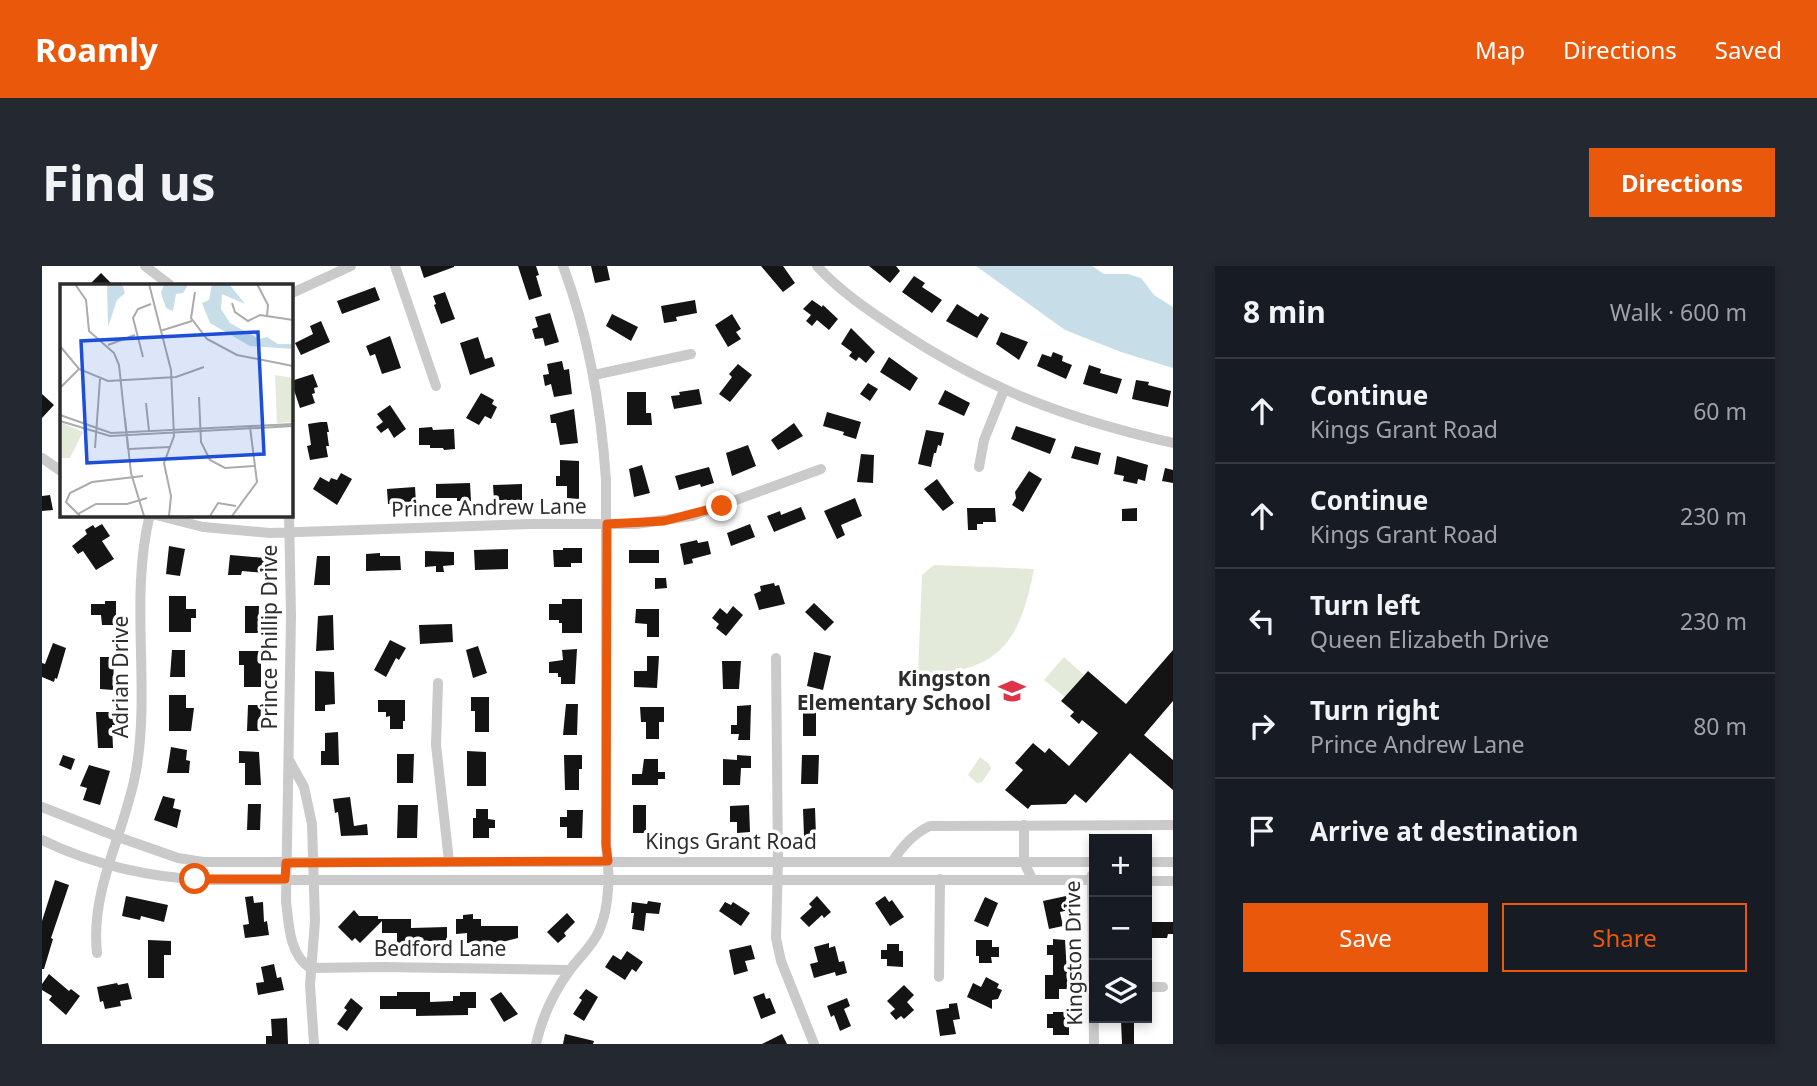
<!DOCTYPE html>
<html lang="en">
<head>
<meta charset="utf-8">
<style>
  :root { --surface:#171b24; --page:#242831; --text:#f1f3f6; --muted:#9ea1a6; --line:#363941; --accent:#ea580c }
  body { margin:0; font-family:"Noto Sans",sans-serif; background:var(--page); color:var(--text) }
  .controls { position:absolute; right:21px; bottom:21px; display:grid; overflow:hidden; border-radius:0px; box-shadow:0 4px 10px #0003 }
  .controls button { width:63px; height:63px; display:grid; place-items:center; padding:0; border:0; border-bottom:2px solid var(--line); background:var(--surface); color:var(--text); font:35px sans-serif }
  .stop { position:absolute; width:21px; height:21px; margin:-16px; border:5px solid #ea580c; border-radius:50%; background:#fff }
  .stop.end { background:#ea580c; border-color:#fff; box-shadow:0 2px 7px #0008 }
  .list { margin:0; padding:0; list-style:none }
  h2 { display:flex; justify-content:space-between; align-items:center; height:91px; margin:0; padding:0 28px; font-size:30px }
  h2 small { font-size:23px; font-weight:400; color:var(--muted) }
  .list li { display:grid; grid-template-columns:46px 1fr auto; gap:21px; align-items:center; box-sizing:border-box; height:105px; padding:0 28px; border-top:2px solid var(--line) }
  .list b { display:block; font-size:26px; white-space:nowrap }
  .list p { margin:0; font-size:23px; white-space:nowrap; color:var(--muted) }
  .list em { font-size:23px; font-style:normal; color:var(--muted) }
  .actions { display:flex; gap:14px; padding:21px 28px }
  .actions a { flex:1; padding:16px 0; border:2px solid var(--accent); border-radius:0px; text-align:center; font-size:24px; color:var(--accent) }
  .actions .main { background:var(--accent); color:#fff }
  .icon { flex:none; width:38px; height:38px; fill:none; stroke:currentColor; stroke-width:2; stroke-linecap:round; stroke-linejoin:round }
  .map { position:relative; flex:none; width:1131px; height:778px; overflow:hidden; border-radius:0px }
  header { display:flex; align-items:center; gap:42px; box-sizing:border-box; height:98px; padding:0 35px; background:var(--accent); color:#fff }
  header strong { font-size:33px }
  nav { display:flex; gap:38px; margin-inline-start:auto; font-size:24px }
  .intro { display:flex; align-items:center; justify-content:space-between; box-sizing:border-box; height:168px; padding:0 42px }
  h1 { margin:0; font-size:49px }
  .button { padding:18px 32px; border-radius:0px; background:var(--accent); color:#fff; font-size:24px; font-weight:700 }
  main { display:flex; gap:42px; padding:0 42px }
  aside { flex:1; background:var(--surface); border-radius:0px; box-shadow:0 4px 10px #0003 }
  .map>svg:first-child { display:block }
</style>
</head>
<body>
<header>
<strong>Roamly</strong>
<nav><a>Map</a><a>Directions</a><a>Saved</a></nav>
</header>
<div class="intro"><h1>Find us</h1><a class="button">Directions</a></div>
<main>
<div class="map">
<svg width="1131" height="778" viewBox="0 0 1131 778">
  <rect width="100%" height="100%" fill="#fff"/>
  <path fill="#e3eada" d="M892,299l100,4c-15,76 -35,103 -116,106l4,-100z
    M1022,391l20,18 -19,22 -21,-17z
    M938,491l9,7 2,5 -9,13 -5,1 -9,-8z"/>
  <path fill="#c7dee9" d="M934,0h116l12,8h24l13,4 13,17 19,12v61l-52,-16 -56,-22z"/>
  <path fill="#141414" d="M378,0h34v1l-30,11z
    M476,0h18l3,9 -3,1 6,20 -13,4z
    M549,0h16l3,14 -15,3z
    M719,0h22l12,17 -12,9z
    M827,0h27l4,5 -10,12z
    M59,7l12,12h-24z
    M872,10l11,7 -3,4 20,13 -10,13 -30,-21z
    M333,21l5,13 -38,14 -5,-13z
    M403,26l10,27 -14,5 -7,-19 2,-1 -3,-8z
    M653,34l2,13 -21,4 1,4 -13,2 -3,-17z
    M770,34l10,7 1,-2 15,14 -9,11 -12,-10 -5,6 -6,-5 5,-6 -8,-6z
    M915,38l21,13 3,-4 8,5 -12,20 -31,-17z
    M508,47l9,29 -14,4 -2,-8 -8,1 -3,-10 6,-2 -3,-10z
    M570,48l26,13 -7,14 -25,-15z
    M690,48l9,15 -5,3 5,7 -13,8 -13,-22z
    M279,55l9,21 -29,13 -6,-12 18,-9 -3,-8z
    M809,62l24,24 -9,11 -7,-6 -3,4 -7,-5 3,-4 -11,-8z
    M959,66l27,10 -9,18 -23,-16z
    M348,70l11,32 -19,6 -7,-20 -5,2 -4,-10z
    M436,71l7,22 7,-2 3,9 -25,9 -10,-32z
    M1011,86l10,4 -1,5 10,4 -6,14 -29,-13 5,-12 9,3z
    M847,91l29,21 -8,13 -30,-19z
    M520,95l2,9 5,-1 3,25 -18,3 -3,-13 -6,2 -2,-11 6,-1 -2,-10z
    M696,98l14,11 -22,27 -11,-8 13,-17 -3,-3z
    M1047,99l12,4 -1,4 22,6 -5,15 -34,-10z
    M271,108l5,13 -4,1 1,5 -3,1 3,9 -15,5 -9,-27z
    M1094,114l13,2 -1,3 23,6 -3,16 -36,-8z
    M826,117l10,6 -8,12 -10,-7z
    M657,123l3,15 -28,5 -3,-13 9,-1 -1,-3z
    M903,124l25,13 -6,13 -26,-12z
    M585,126h19v21h5l1,12h-25z
    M439,127l13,7 -2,4 5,3 -6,12 -6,-3 -6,9 -13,-7z
    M0,128l12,11 -12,13z
    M348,139l16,24 -12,9 -6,-10 -7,5 -5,-6 7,-5 -6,-8z
    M532,143l4,34 -18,2 -4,-22h-5l-1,-8z
    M785,146l34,10 -5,17 -13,-4 1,-3 -21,-6z
    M279,156h6l2,10h-2l2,14h-3l2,11 -18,3 -3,-14 4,-1 -3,-21z
    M752,157l9,13 -25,14 -7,-10z
    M974,160l40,13 -6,15 -39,-15z
    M390,161l1,3 21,-1 1,20 -11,1 -1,-2h-13v-3h-11v-17z
    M884,164l18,3 -3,13 -3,-1 -2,8h-2l-3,14 -13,-3z
    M706,179l8,21 -24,10 -6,-23z
    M1033,180l26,7 -3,12 -27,-7z
    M819,188l13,1 -1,28 -16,-1z
    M1075,190l31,9 -3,16 -7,-2 -1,5 -14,-3 1,-5 -10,-2z
    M518,194l19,1v38l-12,-1v-12h-11v-10h4z
    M600,199l8,28 -16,4 -5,-28z
    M667,201l5,16 -13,4 -1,-3 -21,6 -4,-14z
    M1123,202l8,2v13l-11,-2z
    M987,205l13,8 -19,33 -11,-7 4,-7 -1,-6z
    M299,207l11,6 -15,26 -24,-16 7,-12 9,5 2,-4 6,2z
    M895,213l17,24 -11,8 -19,-22z
    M428,217l1,18h-14v-3h-21v-14z
    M480,218v16h-28l-1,-15z
    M373,221l1,16 -28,1 -1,-15z
    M8,229l3,15 -11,1v-15z
    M813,232l7,18 -21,9 4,10 -8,4 -13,-28z
    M759,241l5,12 -32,13 -7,-16 13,-5 1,4z
    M925,242h28l1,14h-13v2h-6v6h-9z
    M1095,242v13h-15v-12z
    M60,258l8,12 -8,5 12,18 -18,11 -13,-19 -5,3 -6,-8 15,-12 -2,-4 8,-5 2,3z
    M708,258l5,13 -24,9 -4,-13z
    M655,274l1,3 10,-2 3,13 -19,5 1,4 -9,2 -4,-21z
    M127,280l16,3 -5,27 -14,-2z
    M521,282h19v15h-11v4h-17l-1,-17h10z
    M466,283v20l-33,1 -1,-20z
    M587,284h30v13h-30z
    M383,285l29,1v13l-11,1 1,6h-8v-6l-11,1z
    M338,287v3h20l1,14 -35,1v-17z
    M188,289l35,3 -1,15 -22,-2 -1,4h-13z
    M275,290h13v29h-16z
    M613,312h11l1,10 -12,1z
    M732,317l1,3 4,-1 6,19 -26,6 -5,-16 7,-3 -1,-5z
    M127,330h17v13h10v9h-5v14h-22z
    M520,333h20v34h-20v-10h-3v-3h-10v-16h13z
    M63,335h11v24h-14l-1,-10h-10v-11h14z
    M772,337l20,19 -9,9 -20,-19z
    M203,340h14l-1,27h-13z
    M691,340l10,9 -17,21 -10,-8 3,-4 -7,-6 8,-10 7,6z
    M594,343h23v28h-12v-13l-12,-1z
    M291,349l1,35 -18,1 2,-35z
    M410,358l1,18 -33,2 -1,-19z
    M348,374l16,8 -7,12 -3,-2 -10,19 -12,-7z
    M11,377l13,5 -9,31 -2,-1 -1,4 -12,-5v-14l3,1z
    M436,380l9,27 -14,5 -7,-28z
    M535,383l-2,35h-14v-7h-3v-4h-9v-11l14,-2 -1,-10z
    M130,384h13v27h-15z
    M1131,384v51l-29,34 29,25v30l-43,-37 -44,50 -11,-9 -9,10 -35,1 -3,4 -23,-19 18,-20 -8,-7 18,-20 12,10 4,-5 20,18 29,-33 -16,-13 -3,4 -9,-8 4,-4 -13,-11 27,-30 38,33z
    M197,385h22v36h-17v-22h-5z
    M772,386l17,4 -8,34 -16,-4z
    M605,390h12l-2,32 -23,-1v-16h13z
    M58,391h14l-1,33 -13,-1z
    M680,395h19l-2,28h-16z
    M273,405l19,1 1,32 -10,1v6h-10z
    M127,429h17v13h8l-3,23h-22z
    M429,431h18v35h-14v-21h-4z
    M336,434h27v21h-2v8h-13v-13l-4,1v-5h-8z
    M524,438h12l-1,31h-14z
    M206,439h13l-1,26h-13z
    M709,439l-1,35h-12l1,-6h-8v-9h6v-19z
    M598,441h24v15h-5v17h-13v-17h-5z
    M761,443h13v27h-13z
    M54,446h20v13h-4l1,23h-15z
    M296,466l1,33h-18v-14h4v-18z
    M129,481l16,3 -1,10 4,1 -1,12h-22z
    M197,485l20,1 2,33h-16v-22h-6z
    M425,485l19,1v34h-19z
    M355,488h17l-1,29h-16z
    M21,489l12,4 -4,11 -12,-5z
    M522,489h18v14h-3v21h-14z
    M695,489l14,1v12h-10l-1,17h-17v-26l14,1z
    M760,489h17l-1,29h-17z
    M602,493h14v13h7v7h-7v6h-26v-11h10z
    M47,499l21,6 -10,34 -17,-5 4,-12 -7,-2z
    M121,530l12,3 -2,9 8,2 -4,18 -23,-8z
    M308,531l4,29 13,-2 1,11 -27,1 -3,-24 -3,1 -2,-14z
    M206,538h13l-1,26h-13z
    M356,539h20l-1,33h-20z
    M591,539h13v28h-13z
    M707,539l1,27 -13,1v-11h-7v-16z
    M773,542l1,28h-12l-1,-27z
    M434,543h12v10l7,1v8h-6v10h-16v-20h3z
    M525,544h16l-1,28h-15v-11h-7v-10h7z
    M13,614l14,5 -18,53 2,1 -9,30h-2v-48z
    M84,630l42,9 -4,17 -23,-6 -1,4 -18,-4z
    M211,630l1,7 9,-1 1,20 3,-1 2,14 -24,3 -2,-13 6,-1 -4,-27z
    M775,630l14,16 -7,6 -2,-3 -13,12 -9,-9 12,-11 -3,-3z
    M843,630l4,6 3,-2 12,17 -14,9 -15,-23z
    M1024,630l3,14 -9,2 3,14 -14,3 -6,-28z
    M943,631l13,6 -10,24 -14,-6z
    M606,635l13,2 -2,11 -13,-1 -2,18 -12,-2 2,-16h-3l1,-11 15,2z
    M683,636l6,3 2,-3 17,11 -9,13 -22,-15z
    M312,644l5,6h19v3h33v9l36,-1v13l-50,3v-10h-15v-12l-22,22 -5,-5 -3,3 -14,-14z
    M525,647l8,9 -11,11 2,3 -8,7 -11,-11z
    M431,648v5h8v7h37v12l-16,4 -35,1v-10l-11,1v-15h7v-4z
    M1110,656h21v12h-5l-1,4h-15z
    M1011,673l12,1 3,49h-9v10h-14v-24h8v-20h-6v-10h6z
    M106,674l23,1v14h-7v23h-16z
    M934,674h16v7h7v10h-8l1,6h-13v-7h-3z
    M787,677v5l6,-2 4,16 5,-1 3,12 -11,3 -1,-4 -21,6 -4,-14 8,-2 -4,-15z
    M845,678h12v7h4v16l-16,-1v-7h-6v-9h6z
    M709,679l4,14 -10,2 3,10 -14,4 -5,-25z
    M585,685l16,11 -7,10 -4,-3 -7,11 -20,-13 8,-12 8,5z
    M232,698l3,14 4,-1 3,13 -26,5 -2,-12 8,-1 -3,-15z
    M7,708l20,17 2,-2 9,7 -14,19 -17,-15 3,-4 -10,-6v-6z
    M944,711l13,7 -2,4 5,2 -4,9 -6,1v9l-25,-12 6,-14 8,4z
    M75,717l1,2 10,-2 4,16 -12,2 1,5 -16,3 -2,-8 -3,1 -3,-15z
    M862,719l10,10 -7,7 7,8 -10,9 -3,-3 -5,4 -6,-7 5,-4 -8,-8z
    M544,723l12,8 -14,24 -11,-7 9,-14 -3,-2z
    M355,726h33v10l23,-1v-5h7v-4h16v16h-8v7l-52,1v-7h-36v-13h17z
    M459,726l17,22 -14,8 -14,-23z
    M722,727l2,6 4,-1 6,15 -15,6 -8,-22z
    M309,732l12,10 -16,23 -10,-7 10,-14 -3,-2z
    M805,732l3,8 -6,3 7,17 -11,5 -6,-16 -3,2 -4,-11z
    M915,737l3,16 -7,1 3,14 -16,2 -4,-26 13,-2v-4z
    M1011,746h12v7h4v16h-16v-7h-6v-14h6z
    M245,752l1,26h-22v-8h6l-1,-17z
    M1079,755h13v23h-12z
    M523,768l29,7 -1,3h-30z
    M740,768l5,10h-25z"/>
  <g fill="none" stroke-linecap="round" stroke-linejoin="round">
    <path stroke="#cacaca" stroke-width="10" d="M103,0l25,19
      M353,0l41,120
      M775,0c22,24 48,42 75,60 94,63 172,92 281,117
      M248,28l61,-28
      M552,109l97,-21
      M0,192l19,13
      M937,201l5,-27 20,-50
      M110,248l51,13 67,6 261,-9h105l56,-8 129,-47
      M247,248l2,101 -5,286c3,24 3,53 24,67
      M734,392l2,204 -2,76 5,23 33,83
      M396,417l-2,62 13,116
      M247,494l15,27 8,37 3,97 -5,64 4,59
      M0,541l76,30 60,21 25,4h891
      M982,559v37l8,17
      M0,574c51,25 110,38 166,40h886
      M850,596c9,-14 22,-29 38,-36l243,-1
      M1105,596h26
      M1050,609l2,169
      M1105,615h26
      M55,687c-7,-64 28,-120 39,-182 15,-85 -7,-172 14,-257
      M268,702l74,-1 185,3
      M897,711l1,-98
      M1105,721h16
      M494,778c6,-27 17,-51 34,-74 9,-13 22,-23 29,-39 11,-25 11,-59 7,-86v-365c-5,-73 -17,-145 -43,-214"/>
  </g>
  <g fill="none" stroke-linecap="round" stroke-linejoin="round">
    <path stroke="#ea580c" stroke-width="9" d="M153,613h90l1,-16 322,-2 -2,-16 1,-321 57,-3 58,-15"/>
  </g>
  <defs>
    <g id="school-bare" transform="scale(2.1)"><path d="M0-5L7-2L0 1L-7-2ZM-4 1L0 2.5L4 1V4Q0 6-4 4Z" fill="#de3449" stroke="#fff" stroke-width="2.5" paint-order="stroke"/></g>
  </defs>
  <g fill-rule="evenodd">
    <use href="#school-bare" x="970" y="425"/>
  </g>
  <g text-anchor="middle" stroke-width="7" stroke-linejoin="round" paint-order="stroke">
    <g font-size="21" fill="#2d2d2d" stroke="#fff">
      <text transform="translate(447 242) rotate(-1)" y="7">Prince Andrew Lane</text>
      <text transform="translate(228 371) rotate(-90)" y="7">Prince Phillip Drive</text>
      <text transform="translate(79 411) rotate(-90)" y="7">Adrian Drive</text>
      <text x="689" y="583">Kings Grant Road</text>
      <text x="398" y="690">Bedford Lane</text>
      <text transform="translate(1032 687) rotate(-91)" y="7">Kingston Drive</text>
    </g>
    <g font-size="21" font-weight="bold" fill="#2d2d2d" stroke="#fff" text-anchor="end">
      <text x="949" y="420">Kingston<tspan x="949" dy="24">Elementary School</tspan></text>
    </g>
  </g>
  <g transform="translate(18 18)">
    <rect width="233" height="233" fill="#fff"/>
    <path d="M215,91l18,3v44l-16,1zM0,138l23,10 -13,26h-10z" fill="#e3eada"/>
    <path d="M47,0h15l3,9 -8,7 -9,27zM104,0l24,1 -5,8 -7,1 -3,17 -7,-3 -5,-15zM152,0h17l16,20 -23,-10 -1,15 9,14 29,16 8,-2 11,7h15v5l-43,-3 -40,-23 -8,-20 7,-3z" fill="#c7dee9"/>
    <path fill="none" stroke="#ababab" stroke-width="2" d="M15,0l11,16 3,31 25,22 5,12 9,84M89,0l22,86 3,66 -10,27 7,33 -2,20M197,0l11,21 -1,11M135,8l-4,26 16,21 30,16 56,11M172,19l3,9 13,9 12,-6 33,5M100,47l32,-10M48,61l27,-10M0,62l19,23 29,12 68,-4 28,-10M83,73l-10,-39 5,-9 13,-5M0,104l19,-19M139,113l2,45 9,18 15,8 29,-2M86,119l3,28M0,131l51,18 182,-9M65,134l6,55 13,43M0,137l50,15 183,-10M35,164l5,-69M69,165l40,-2M18,230l18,-10h31l20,-6M20,232l-14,-14 4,-9 22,-11 51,-6M150,232l8,-13 18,3M172,232l25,-34 -7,-55"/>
    <path fill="#1d4ed8" fill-opacity="0.15" stroke="#1d4ed8" stroke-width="3.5" d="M198,48l6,122 -177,9 -6,-122z"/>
    <rect width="233" height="233" fill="none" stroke="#2d2d2d" stroke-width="3.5"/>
  </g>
</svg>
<div class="controls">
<button>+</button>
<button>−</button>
<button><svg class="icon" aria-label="layers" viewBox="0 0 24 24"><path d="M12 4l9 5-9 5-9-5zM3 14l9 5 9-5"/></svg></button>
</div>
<div class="stop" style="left:153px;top:613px"></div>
<div class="stop end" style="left:680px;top:240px"></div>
</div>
<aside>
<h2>8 min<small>Walk · 600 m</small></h2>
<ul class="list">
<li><svg class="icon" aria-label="ahead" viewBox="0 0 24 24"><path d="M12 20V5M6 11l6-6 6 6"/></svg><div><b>Continue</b><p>Kings Grant Road</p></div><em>60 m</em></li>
<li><svg class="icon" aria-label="ahead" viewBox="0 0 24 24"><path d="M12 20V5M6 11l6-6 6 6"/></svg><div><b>Continue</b><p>Kings Grant Road</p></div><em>230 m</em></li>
<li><svg class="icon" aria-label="left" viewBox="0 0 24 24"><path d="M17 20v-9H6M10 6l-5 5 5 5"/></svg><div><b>Turn left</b><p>Queen Elizabeth Drive</p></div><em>230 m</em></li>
<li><svg class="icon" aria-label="right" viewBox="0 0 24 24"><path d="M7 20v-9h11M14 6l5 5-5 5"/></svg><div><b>Turn right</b><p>Prince Andrew Lane</p></div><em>80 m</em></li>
<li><svg class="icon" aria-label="arrive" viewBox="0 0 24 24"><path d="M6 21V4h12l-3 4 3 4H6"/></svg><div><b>Arrive at destination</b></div></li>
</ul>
<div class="actions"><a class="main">Save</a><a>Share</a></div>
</aside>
</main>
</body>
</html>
